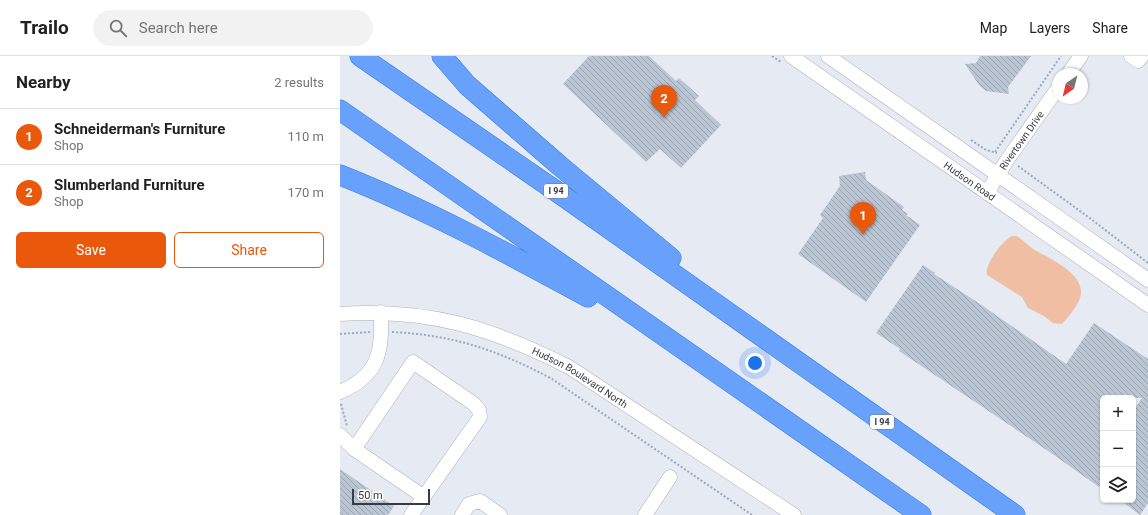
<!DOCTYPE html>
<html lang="en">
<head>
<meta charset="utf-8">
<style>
  :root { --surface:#fff; --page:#f2f2f2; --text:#202124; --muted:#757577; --line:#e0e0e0; --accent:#ea580c }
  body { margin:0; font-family:Roboto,sans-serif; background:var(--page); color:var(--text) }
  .controls { position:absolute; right:12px; bottom:12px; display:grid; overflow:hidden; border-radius:6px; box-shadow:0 1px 3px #0004 }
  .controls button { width:36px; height:36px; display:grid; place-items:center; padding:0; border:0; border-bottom:1px solid var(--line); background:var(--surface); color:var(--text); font:20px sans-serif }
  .compass { position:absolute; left:712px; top:12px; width:36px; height:36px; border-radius:50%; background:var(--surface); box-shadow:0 1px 3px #0004; rotate:215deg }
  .scale { position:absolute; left:12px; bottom:10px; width:78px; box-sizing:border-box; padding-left:4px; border:2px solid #353c45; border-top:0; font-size:11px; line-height:14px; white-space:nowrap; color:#353c45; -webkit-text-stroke:3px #fff; paint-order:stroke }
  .you { position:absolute; left:415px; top:307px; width:14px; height:14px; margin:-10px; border:3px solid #fff; border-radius:50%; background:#1a73e8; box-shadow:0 0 0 6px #1a73e833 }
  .badge { display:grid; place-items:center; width:26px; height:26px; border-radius:50%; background:var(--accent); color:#fff; font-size:13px; font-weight:700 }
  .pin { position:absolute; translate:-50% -33px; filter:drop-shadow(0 1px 2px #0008) }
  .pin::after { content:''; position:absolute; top:21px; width:14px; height:12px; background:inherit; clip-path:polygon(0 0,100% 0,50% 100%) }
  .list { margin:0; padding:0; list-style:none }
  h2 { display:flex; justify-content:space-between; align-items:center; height:52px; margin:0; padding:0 16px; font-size:17px }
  h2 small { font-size:13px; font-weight:400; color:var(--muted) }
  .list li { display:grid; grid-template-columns:26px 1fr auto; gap:12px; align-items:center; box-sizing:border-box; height:56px; padding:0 16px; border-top:1px solid var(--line) }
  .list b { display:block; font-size:15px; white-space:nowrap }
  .list p { margin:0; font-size:13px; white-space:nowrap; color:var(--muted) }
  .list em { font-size:13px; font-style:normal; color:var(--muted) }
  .actions { display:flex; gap:8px; padding:12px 16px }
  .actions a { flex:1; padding:9px 0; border:1px solid var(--accent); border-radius:6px; text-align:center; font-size:14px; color:var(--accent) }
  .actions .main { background:var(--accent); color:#fff }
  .icon { flex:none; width:22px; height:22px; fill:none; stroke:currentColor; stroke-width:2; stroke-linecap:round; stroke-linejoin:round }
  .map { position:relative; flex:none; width:808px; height:459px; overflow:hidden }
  header { display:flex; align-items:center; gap:24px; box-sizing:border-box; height:56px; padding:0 20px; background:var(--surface); border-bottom:1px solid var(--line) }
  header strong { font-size:19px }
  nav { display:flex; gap:22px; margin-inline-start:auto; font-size:14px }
  .search { width:280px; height:36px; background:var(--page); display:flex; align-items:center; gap:10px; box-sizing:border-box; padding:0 14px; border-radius:22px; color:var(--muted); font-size:15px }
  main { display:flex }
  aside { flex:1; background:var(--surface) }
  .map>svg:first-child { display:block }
</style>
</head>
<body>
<header>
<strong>Trailo</strong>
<div class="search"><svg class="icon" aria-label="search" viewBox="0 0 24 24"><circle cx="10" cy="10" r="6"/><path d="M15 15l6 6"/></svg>Search here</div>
<nav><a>Map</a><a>Layers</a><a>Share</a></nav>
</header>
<main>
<aside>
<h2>Nearby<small>2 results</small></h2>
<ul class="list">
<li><span class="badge">1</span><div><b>Schneiderman's Furniture</b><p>Shop</p></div><em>110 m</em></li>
<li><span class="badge">2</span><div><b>Slumberland Furniture</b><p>Shop</p></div><em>170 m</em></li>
</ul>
<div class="actions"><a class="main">Save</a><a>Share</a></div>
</aside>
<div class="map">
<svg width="808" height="459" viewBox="0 0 808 459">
  <defs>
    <pattern id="building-back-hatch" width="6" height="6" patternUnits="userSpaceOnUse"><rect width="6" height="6" fill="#bbc6d4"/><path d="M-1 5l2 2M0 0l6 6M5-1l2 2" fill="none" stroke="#99a2ae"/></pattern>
  </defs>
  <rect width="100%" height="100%" fill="#e6eaf3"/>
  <path fill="#efbea3" d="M672,180h5c8,6 16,14 25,18 13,7 41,21 39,40 -1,10 -13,23 -19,30l-9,-1 -9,-7 -16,-8 -6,-11 -35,-22c-3,-10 15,-34 25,-39z"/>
  <path fill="url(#building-back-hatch)" d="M249,0h60l27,25 3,-3 20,18 -4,4 26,25 -40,43 -21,-19 -14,13 -83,-78z
    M640,0h51l-23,31 1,7 -23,-3 -7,-6 -14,-21 11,-1z
    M525,116l1,8 38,27 -2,3 6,4 -2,1 14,10 -54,77 -68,-48 25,-36 -3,-3 20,-29 -1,-10z
    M583,209l12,8 -1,1 49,32 83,58 28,-41 54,36v144l-8,12 -20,-15h13v-89l9,-13h-39v83l-4,6 -48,-34 -152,-102 1,-2 -24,-16z
    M0,413l54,37 -6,9h-48z"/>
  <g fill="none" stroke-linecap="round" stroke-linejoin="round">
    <g stroke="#a9b1be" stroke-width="15">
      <g id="minor">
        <path id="s1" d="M451,0l357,249"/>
        <path d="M488,0l320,224"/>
        <path d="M791,0l7,5 4,-5"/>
        <path d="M728,18l13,-18"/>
        <path id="s2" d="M647,137l20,-33 51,-72"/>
        <path id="s3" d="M0,258c89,-6 152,14 229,53l225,148"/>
        <path d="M0,336c40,-17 42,-41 41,-80"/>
        <path d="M0,379l14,14 59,-87 61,42 5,6 1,7 -69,98"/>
        <path d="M14,393l70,48"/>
        <path d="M122,459l7,-11 11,-3 20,14"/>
        <path d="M305,459l25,-38"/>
      </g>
    </g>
    <g stroke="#377cdb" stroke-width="21">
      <path id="highway" d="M20,0l196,135 459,324
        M102,0l25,29 93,81 111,92
        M0,54l581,405
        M0,119c86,34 167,78 248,122"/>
    </g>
    <path stroke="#9aa9c0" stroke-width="2" stroke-dasharray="2 2" stroke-linecap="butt" d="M432,0l9,6
      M631,84l15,10 11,3
      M655,96l66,-96
      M678,110l73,53 57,44
      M52,276c61,3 106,18 160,47l200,136
      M0,278l30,-2
      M1,348l6,22"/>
    <use href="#minor" stroke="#fff" stroke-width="14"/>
    <use href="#highway" stroke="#68a1fc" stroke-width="20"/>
  </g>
  <g text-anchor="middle" stroke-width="3.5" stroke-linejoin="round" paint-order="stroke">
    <g fill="#fff" stroke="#72767d" stroke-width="1">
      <rect x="204" y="128" width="24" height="14" rx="3"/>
      <rect x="530" y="359" width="24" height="14" rx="3"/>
    </g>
    <g font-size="9" font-weight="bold" fill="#353c45">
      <text x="216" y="138">I 94</text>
      <text x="542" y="369">I 94</text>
    </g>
    <g font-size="10" fill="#353c45" stroke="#fff">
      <text dy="4" stroke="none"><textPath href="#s2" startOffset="63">Rivertown Drive</textPath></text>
      <text dy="4" stroke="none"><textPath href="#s1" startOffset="218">Hudson Road</textPath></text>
      <text dy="4" stroke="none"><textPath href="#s3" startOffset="253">Hudson Boulevard North</textPath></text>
    </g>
  </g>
</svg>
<div class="controls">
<button>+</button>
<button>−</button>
<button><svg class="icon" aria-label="layers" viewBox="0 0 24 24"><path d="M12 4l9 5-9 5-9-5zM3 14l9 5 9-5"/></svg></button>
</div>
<svg class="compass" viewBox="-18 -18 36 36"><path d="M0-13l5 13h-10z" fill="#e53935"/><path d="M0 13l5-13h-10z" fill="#757577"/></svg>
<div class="scale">50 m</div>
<div class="you"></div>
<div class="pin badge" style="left:523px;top:179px">1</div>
<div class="pin badge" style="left:324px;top:62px">2</div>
</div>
</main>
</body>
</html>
